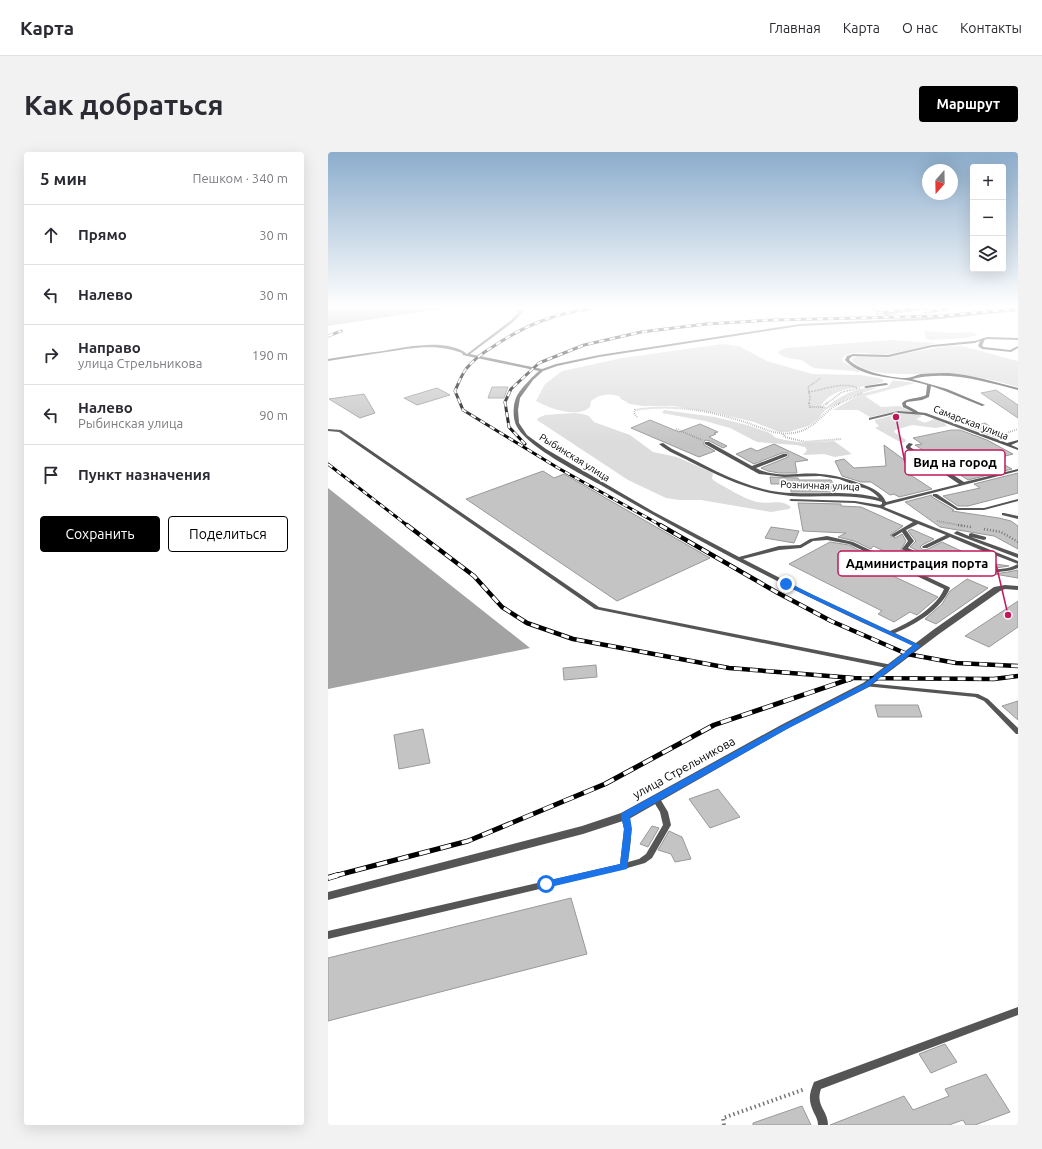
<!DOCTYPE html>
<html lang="ru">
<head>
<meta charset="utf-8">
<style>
  :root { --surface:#fff; --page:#f2f2f3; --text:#2b2b33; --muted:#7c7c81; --line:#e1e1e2; --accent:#000 }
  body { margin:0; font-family:Ubuntu,sans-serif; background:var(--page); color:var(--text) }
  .controls { position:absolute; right:12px; top:12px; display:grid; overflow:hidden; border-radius:4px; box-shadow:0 4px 16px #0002 }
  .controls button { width:36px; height:36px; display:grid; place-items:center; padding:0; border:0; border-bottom:1px solid var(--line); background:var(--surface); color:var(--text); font:20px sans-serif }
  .compass { position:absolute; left:594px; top:12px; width:36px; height:36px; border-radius:50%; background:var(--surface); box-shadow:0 4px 16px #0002; rotate:200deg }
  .stop { position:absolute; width:12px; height:12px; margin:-9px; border:3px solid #1a73e8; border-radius:50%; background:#fff }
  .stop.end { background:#1a73e8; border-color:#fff; box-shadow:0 1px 4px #0008 }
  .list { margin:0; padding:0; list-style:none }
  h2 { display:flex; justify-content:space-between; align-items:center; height:52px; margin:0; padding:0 16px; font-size:17px }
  h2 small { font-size:13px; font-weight:400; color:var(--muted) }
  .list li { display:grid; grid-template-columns:26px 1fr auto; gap:12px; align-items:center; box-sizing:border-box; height:60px; padding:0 16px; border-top:1px solid var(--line) }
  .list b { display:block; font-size:15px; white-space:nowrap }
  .list p { margin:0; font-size:13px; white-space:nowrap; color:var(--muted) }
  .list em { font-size:13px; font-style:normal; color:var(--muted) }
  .actions { display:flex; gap:8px; padding:12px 16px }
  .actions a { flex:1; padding:9px 0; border:1px solid var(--accent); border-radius:4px; text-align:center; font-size:14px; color:var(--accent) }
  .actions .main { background:var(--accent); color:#fff }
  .icon { flex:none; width:22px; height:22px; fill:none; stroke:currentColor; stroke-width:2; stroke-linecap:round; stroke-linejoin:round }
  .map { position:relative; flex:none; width:690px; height:973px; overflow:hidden; border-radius:4px }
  header { display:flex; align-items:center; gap:24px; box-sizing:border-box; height:56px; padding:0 20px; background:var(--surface); border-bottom:1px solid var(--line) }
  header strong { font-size:19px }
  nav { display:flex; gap:22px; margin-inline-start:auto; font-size:14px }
  .intro { display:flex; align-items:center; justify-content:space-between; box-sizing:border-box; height:96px; padding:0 24px }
  h1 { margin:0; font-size:28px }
  .button { padding:10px 18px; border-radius:4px; background:var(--accent); color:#fff; font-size:14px; font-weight:700 }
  main { display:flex; gap:24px; padding:0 24px }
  aside { flex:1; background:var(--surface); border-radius:4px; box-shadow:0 4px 16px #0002 }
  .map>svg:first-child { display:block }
</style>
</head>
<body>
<header>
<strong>Карта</strong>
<nav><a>Главная</a><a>Карта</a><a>О нас</a><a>Контакты</a></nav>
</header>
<div class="intro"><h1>Как добраться</h1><a class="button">Маршрут</a></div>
<main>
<aside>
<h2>5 мин<small>Пешком · 340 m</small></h2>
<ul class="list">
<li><svg class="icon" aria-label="ahead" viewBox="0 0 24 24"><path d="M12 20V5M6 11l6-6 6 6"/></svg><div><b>Прямо</b></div><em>30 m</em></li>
<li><svg class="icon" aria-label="left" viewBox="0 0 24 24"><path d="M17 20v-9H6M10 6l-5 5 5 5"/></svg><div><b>Налево</b></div><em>30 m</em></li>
<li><svg class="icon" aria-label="right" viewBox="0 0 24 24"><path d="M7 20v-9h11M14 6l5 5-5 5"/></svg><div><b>Направо</b><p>улица Стрельникова</p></div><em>190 m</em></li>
<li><svg class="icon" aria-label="left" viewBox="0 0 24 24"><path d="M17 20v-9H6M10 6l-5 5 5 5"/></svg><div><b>Налево</b><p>Рыбинская улица</p></div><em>90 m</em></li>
<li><svg class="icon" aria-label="arrive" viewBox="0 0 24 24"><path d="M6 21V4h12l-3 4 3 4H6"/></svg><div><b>Пункт назначения</b></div></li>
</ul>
<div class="actions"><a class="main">Сохранить</a><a>Поделиться</a></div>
</aside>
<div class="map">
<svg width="690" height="973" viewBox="0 0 690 973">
  <rect width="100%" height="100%" fill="#fff"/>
  <path fill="#dcdcdc" d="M597,179l29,2 18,-1 6,3 -12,3 -35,2 -5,-1 -2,-7z
    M564,188l43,3c-10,4 -37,10 -49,11 -14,2 -32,-6 -44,4l1,4 17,9 -2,1c-15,-3 -29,-2 -44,-4 -5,-2 -8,-6 -13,-8 -7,-2 -19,-1 -23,-8l7,-4z
    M394,192l17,2 28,15 45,13 48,1 19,3 5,2 -1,2c-21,7 -49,3 -62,24l6,1c14,-12 31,-21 50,-19l-27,9 -25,13 -7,9 -10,7 -19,6h-10l-25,-10 -34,-8 -46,-8h-31l-13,-2 -9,-5 -2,-3c-10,-3 -20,-2 -28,5l-1,6c-13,12 -41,1 -54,-6l9,-17 17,-13 60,-13z
    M633,194c19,4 38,11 57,15v26c-20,-6 -40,-10 -60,-13 -29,-4 -84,9 -107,-14l3,-3c12,-3 24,1 37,-1 23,-3 46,-11 70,-10z
    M565,228l22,3 -50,13 16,11 19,-1 12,6 -15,-1 -27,6 -12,-7h-25l28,-16 27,-7z
    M336,258l51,7 32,8 23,8 6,5 9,2 19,3 30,-2 18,13 -17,3 -11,-3 -21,1 4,-5 -2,-3 -9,-2 -39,-3 -27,-14 -25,-7 -43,-8z
    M246,261l9,1 6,2 5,6 36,13 23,17 24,5 36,16 -1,5 1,2c10,6 35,21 45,22 12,3 22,-4 33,5l-2,2 -18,3 -70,-12h-22l-13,-2 -38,-18 -91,-60 1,-2 7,-3z
    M579,261l10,1 5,2 -6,3c11,5 8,4 18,0l10,4 3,3 -11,2 -24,-3 -17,5 -1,2 12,8 -1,2 -3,1 -27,-15 4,-2 -4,-4v-2l18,-5z"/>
  <path fill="#a3a3a3" d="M0,156h118l-118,18z
    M0,336l202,160 -202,41z"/>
  <path fill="#c4c4c4" stroke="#999" d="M164,235h16l-4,11h-16z
    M109,236l13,7 -33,10 -13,-7z
    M668,238l22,15v13l-37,-25z
    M36,242l11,19 -15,5 -31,-19z
    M322,268l29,12 21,-8 18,8 -4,1 2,1 -7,3 18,9 -4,2 -13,-7 -5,-1 -1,2v3l11,6 -16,6 -68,-29z
    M657,271l19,14 -6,1 -29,-11z
    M623,278h9l27,10 26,14 -19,5 18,10 -44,11 -53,-35 7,-1 -9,-6z
    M446,292l34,16 -13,2 2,11h-18l-11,-2 -7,-3 27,-11v-4h-6l-28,11 -18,-10 15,-6 6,3z
    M556,293l34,25 -12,2 26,17 -33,8 -5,-3 -4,1 -19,-13h-10l-19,-6 -7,-15 9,-2 10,9 32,-2z
    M215,319l11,7 10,-4 146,84 -93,43 -151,-102z
    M690,321v20l-50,13h-10l-15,-10 37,-8 -6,-4z
    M442,325l28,1 1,2h32l2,3 -4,2 -1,2 7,2 1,3h-45l-1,-8h-19z
    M604,343v2l22,13 -2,1 47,7 12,3 7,5v23l-24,-13 -54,-9 -35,-25z
    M470,351l43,1v2l20,1 42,19 -13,9 5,3 7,-4 4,7 -5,9 27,12 5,-4 -23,-11 6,-6 -8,-10 3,-2 23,10 -12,6 -2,2 3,3 5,-1 14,-7 30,14 -20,12 -12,-2 -3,9 -64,-29 -2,3 -17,-8 -16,-4 8,-4 -43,-2z
    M443,375l28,4 -5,12 -29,-5z
    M502,390l19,3 19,10 -3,8 73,34 -21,18 -7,-3 -16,10 -16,-8 4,-3 -93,-47z
    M651,407l10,4 20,3 -20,3 -9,3 -18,-2z
    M690,418v8l-24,-4 14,-2z
    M639,427l21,9 -52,36 -11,-5 17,-15 8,-13z
    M690,449v26l-29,20 -24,-11z
    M268,513l1,12 -33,3 -1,-12z
    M690,549v19l-16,-14z
    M547,553h43l4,12h-44z
    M95,577l7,34 -31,6 -5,-34z
    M390,637l22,28 -30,11 -21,-29z
    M324,674l7,2 -11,19 -8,-3z
    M341,679l13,6 9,22 -16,3 -4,-8 -13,-4z
    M243,746l16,56 -259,67v-63z
    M617,892l12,18 -26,11 -12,-19z
    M658,922l24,38 -35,13h-9l-3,-5 -14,5h-119l74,-29 9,14 36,-14 -4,-7z
    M474,954l9,19h-58v-2z"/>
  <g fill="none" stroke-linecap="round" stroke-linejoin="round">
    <path stroke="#777" stroke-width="1.5" stroke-dasharray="0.5 1" stroke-linecap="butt" d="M480,240c18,-2 32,-11 50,-4
      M481,252l1,-7 -2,-10 13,-9
      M498,252l16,-12 18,-4
      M510,252l24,-11"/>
    <path stroke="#777" stroke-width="2" stroke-dasharray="0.5 1.5" stroke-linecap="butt" d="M481,251l1,4h12l5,-4
      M309,265l-3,-4 1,-3c35,-6 70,0 103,10 19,5 39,18 60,12 18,-5 26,-21 42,-29
      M348,277l26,11
      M455,282l2,3 20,5 36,-3
      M673,283l17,-6
      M609,369l27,5"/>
    <path stroke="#777" stroke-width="2.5" stroke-dasharray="1 2" stroke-linecap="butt" d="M630,373l13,2
      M656,377l17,3 17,10"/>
    <path stroke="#777" stroke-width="4" stroke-dasharray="1.5 3" stroke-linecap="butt" d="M396,973l-1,-7 82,-29"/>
    <path fill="#555" fill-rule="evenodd" d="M186,156h3l6,4 -11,11 -42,31 72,15 14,-5 43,-9 201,-31 128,-6 59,-6h1l-2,-4h4l-1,1 2,3 27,-3v2l-90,9 -128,6 -201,31 -42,9 -14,5 -10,9 -13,18 -2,12 1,13 8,12 19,14 108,63 85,45 40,-11 21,-1 10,-6 17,-3 26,6 96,45 1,1c-9,22 -34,36 -55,45l25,12 1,1 -1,1h-4c-36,-16 -72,-33 -107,-50 -71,-35 -141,-73 -210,-113 -20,-11 -79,-41 -84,-62 -2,-6 -2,-17 1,-24 3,-8 17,-22 23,-27l-72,-15 -4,-1 -1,-2c-27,-10 -49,-5 -76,-1 -19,3 -39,6 -58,9v-2c18,-3 37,-6 55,-8 23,-4 64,-13 84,3l43,-33 9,-9zM499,388l22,4 95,45c-8,19 -35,34 -54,42l-77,-36 -70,-36 36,-9 22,-2 12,-7z
      M543,156h3l11,5 42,-5h7l-46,7 3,1 -2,1 -18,-8z
      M655,186l2,1 -3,7 2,1 26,3 8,-4v2l-7,4 -29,-3 -4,-3 3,-7z
      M646,189l2,1 -1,1 -43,4 -44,10 -35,-1 -3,2 -1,2c11,11 41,18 57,18 5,0 10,-3 15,-4 9,-1 19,-1 28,-1 23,2 46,9 69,15v2c-34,-9 -70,-20 -106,-11l35,10 38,16 -3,1 -37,-15 -14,-5 -2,11 -7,3 -15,2 -1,1v2l11,6 1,1 8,1 81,30 11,-3v2l-7,3 7,3v2l-94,-35 -26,-2 -29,7v-2l29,-7 15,1 -10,-5 -1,-4c6,-6 17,-4 24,-8l1,-10c-7,-2 -14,-4 -21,-5 -20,-3 -47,-4 -61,-20l2,-4 6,-2 35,1 44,-10z
      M558,231l2,1 -1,1 -21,3 -2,-1 2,-1z
      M0,277l13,1 258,177 293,58 3,2 -3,2 -297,-60 -256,-177 -11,-1z
      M377,290h4l43,24 31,-12h4v2l-31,12c19,11 43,4 64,6 15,1 28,5 42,10 10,4 20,8 24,18l73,-18 -53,-36v-2l3,-3 4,1 -3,3 54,35 54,-13v2l-132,34 -2,2 134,54v7c-9,4 -17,3 -26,5 -5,1 -8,3 -13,3l-1,-1c9,-7 20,-5 30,-7 3,-1 6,-2 10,-4l-31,-12 -36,23h-4l-1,-1 1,-1 36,-22 -33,-14 -23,11h-4l-1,-1 1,-1 23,-11 -28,-11 -12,6 8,11 -6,7 24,11 -3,2 -2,-1 -24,-10 -1,-1 6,-8 -6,-9 -8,5 -3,-2 22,-13 -33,-14 -25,-5 -64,-2 -2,-1 2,-1 64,2 25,4 2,-1v-2c-31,-9 -60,-4 -91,-6 -37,-3 -68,-18 -100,-34 -11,-6 -23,-10 -32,-18l4,-1 9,6c34,16 68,38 107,43 33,4 67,-3 100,6 -15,-17 -30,-9 -49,-11v-1l2,-1 20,-1 -13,-5 -19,-3 -36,1 -25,-3 -54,-30z
      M605,342h4l21,14h26l34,-9v2l-34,9h-27l-24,-14z
      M674,361h2l14,3v3l-16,-4z
      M629,379l12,5v-2l2,-1 15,4v2l-2,1 -13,-3 47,17v4l-63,-24 -1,-1z
      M538,531l112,11 10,5 30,29v6h-2l-32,-33 -9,-4 -111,-11 -1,-1 1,-1z
      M328,644l3,1 9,15 3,13 -19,33 -7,5 -21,6 -296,70v-8l292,-67 4,-35 -3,-13 1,-2 3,-1 3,1c6,15 2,32 0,48l11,-3 7,-5 17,-29 -3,-13 -8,-13 1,-2z
      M690,855v8l-197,74c-6,17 7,21 7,36h-10c0,-5 -2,-8 -4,-12 -6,-13 -5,-19 0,-31z"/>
    <path fill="#555" fill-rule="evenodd" d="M659,185l31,1v2l-31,-1 -13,4 -2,-1z
      M677,433l13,1v4l-13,-1 -5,2 -61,43 -70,53 -82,42 -158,90 -46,15 -255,66v-8l254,-66 39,-13 160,-88 82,-42 70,-53 61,-43z"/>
    <g stroke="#000" stroke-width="3">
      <path id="rail-far3" d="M265,156c-39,6 -66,16 -99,38 -10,6 -21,14 -28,23 -5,7 -8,15 -11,22l8,19 95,58 104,58
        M598,160l26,-4
        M550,161l37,-5
        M0,184l13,-5
        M197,292l-16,-17 -4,-25 6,-13 28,-26 45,-18 57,-13 65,-8 66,-4 170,-4 76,-7
        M0,312l80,62"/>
    </g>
    <g stroke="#000" stroke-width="4.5">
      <path id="rail-far2" d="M79,373l67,51 28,31 25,16 46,16 156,29 125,10 140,1 24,-3
        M332,373l118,68 53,28 76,33 49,9 62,3
        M519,528l4,-1"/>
    </g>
    <g stroke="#000" stroke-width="5">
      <path id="rail-far1" d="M6,724l134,-35 137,-57 109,-59 136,-46"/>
    </g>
    <g stroke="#000" stroke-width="6">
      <path id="rail" d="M0,726l10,-3"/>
    </g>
    <use href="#rail-far3" stroke="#fff" stroke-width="2" stroke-dasharray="5.5" stroke-linecap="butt"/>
    <use href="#rail-far2" stroke="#fff" stroke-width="3" stroke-dasharray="8" stroke-linecap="butt"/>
    <use href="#rail-far1" stroke="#fff" stroke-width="3.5" stroke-dasharray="11" stroke-linecap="butt"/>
    <use href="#rail" stroke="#fff" stroke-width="4.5" stroke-dasharray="14" stroke-linecap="butt"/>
  </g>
  <linearGradient id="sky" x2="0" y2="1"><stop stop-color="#8cadcc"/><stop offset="0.53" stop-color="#fff"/><stop offset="1" stop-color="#fff" stop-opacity="0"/></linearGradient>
  <rect width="690" height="292" fill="url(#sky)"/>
  <path fill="#1a73e8" d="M458,430l135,64 -53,41 -81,42 -157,88 2,12 -5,40 -81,19 -3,-1 -1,-3 1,-2 3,-1 74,-17 4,-35 -3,-13 1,-3 160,-87 82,-42 49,-38 -129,-61v-2z"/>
  <g text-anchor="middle" stroke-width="3.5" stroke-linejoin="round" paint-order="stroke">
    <g font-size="10" fill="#000" stroke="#fff">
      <text transform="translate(643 270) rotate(21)" y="4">Самарская улица</text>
      <text transform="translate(247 305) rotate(32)" y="4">Рыбинская улица</text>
      <text transform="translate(492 333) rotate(2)" y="4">Розничная улица</text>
    </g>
    <g font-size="12" fill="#000" stroke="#fff">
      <text transform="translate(356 616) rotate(-29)" y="4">улица Стрельникова</text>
    </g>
  </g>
  <path fill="none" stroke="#c2185b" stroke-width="1.5" d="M568 265L577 311M680 463L668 412"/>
  <g fill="#c2185b" stroke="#fff" stroke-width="1.5">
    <circle cx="568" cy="265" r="4"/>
    <circle cx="680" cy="463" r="4"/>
  </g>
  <g fill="#fff" stroke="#c2185b" stroke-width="1.5">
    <rect x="577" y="298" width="100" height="25" rx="4"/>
    <rect x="510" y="399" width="158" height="25" rx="4"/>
  </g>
  <g font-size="13" text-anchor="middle" font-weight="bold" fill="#000">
    <text x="627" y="315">Вид на город</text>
    <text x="589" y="416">Администрация порта</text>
  </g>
</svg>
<div class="controls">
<button>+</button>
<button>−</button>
<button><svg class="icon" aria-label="layers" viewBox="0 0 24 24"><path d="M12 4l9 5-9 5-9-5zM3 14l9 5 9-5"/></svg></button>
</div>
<svg class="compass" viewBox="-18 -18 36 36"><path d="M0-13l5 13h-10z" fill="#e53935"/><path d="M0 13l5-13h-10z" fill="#7c7c81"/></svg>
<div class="stop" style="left:218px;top:732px"></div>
<div class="stop end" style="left:458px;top:432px"></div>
</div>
</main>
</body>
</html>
